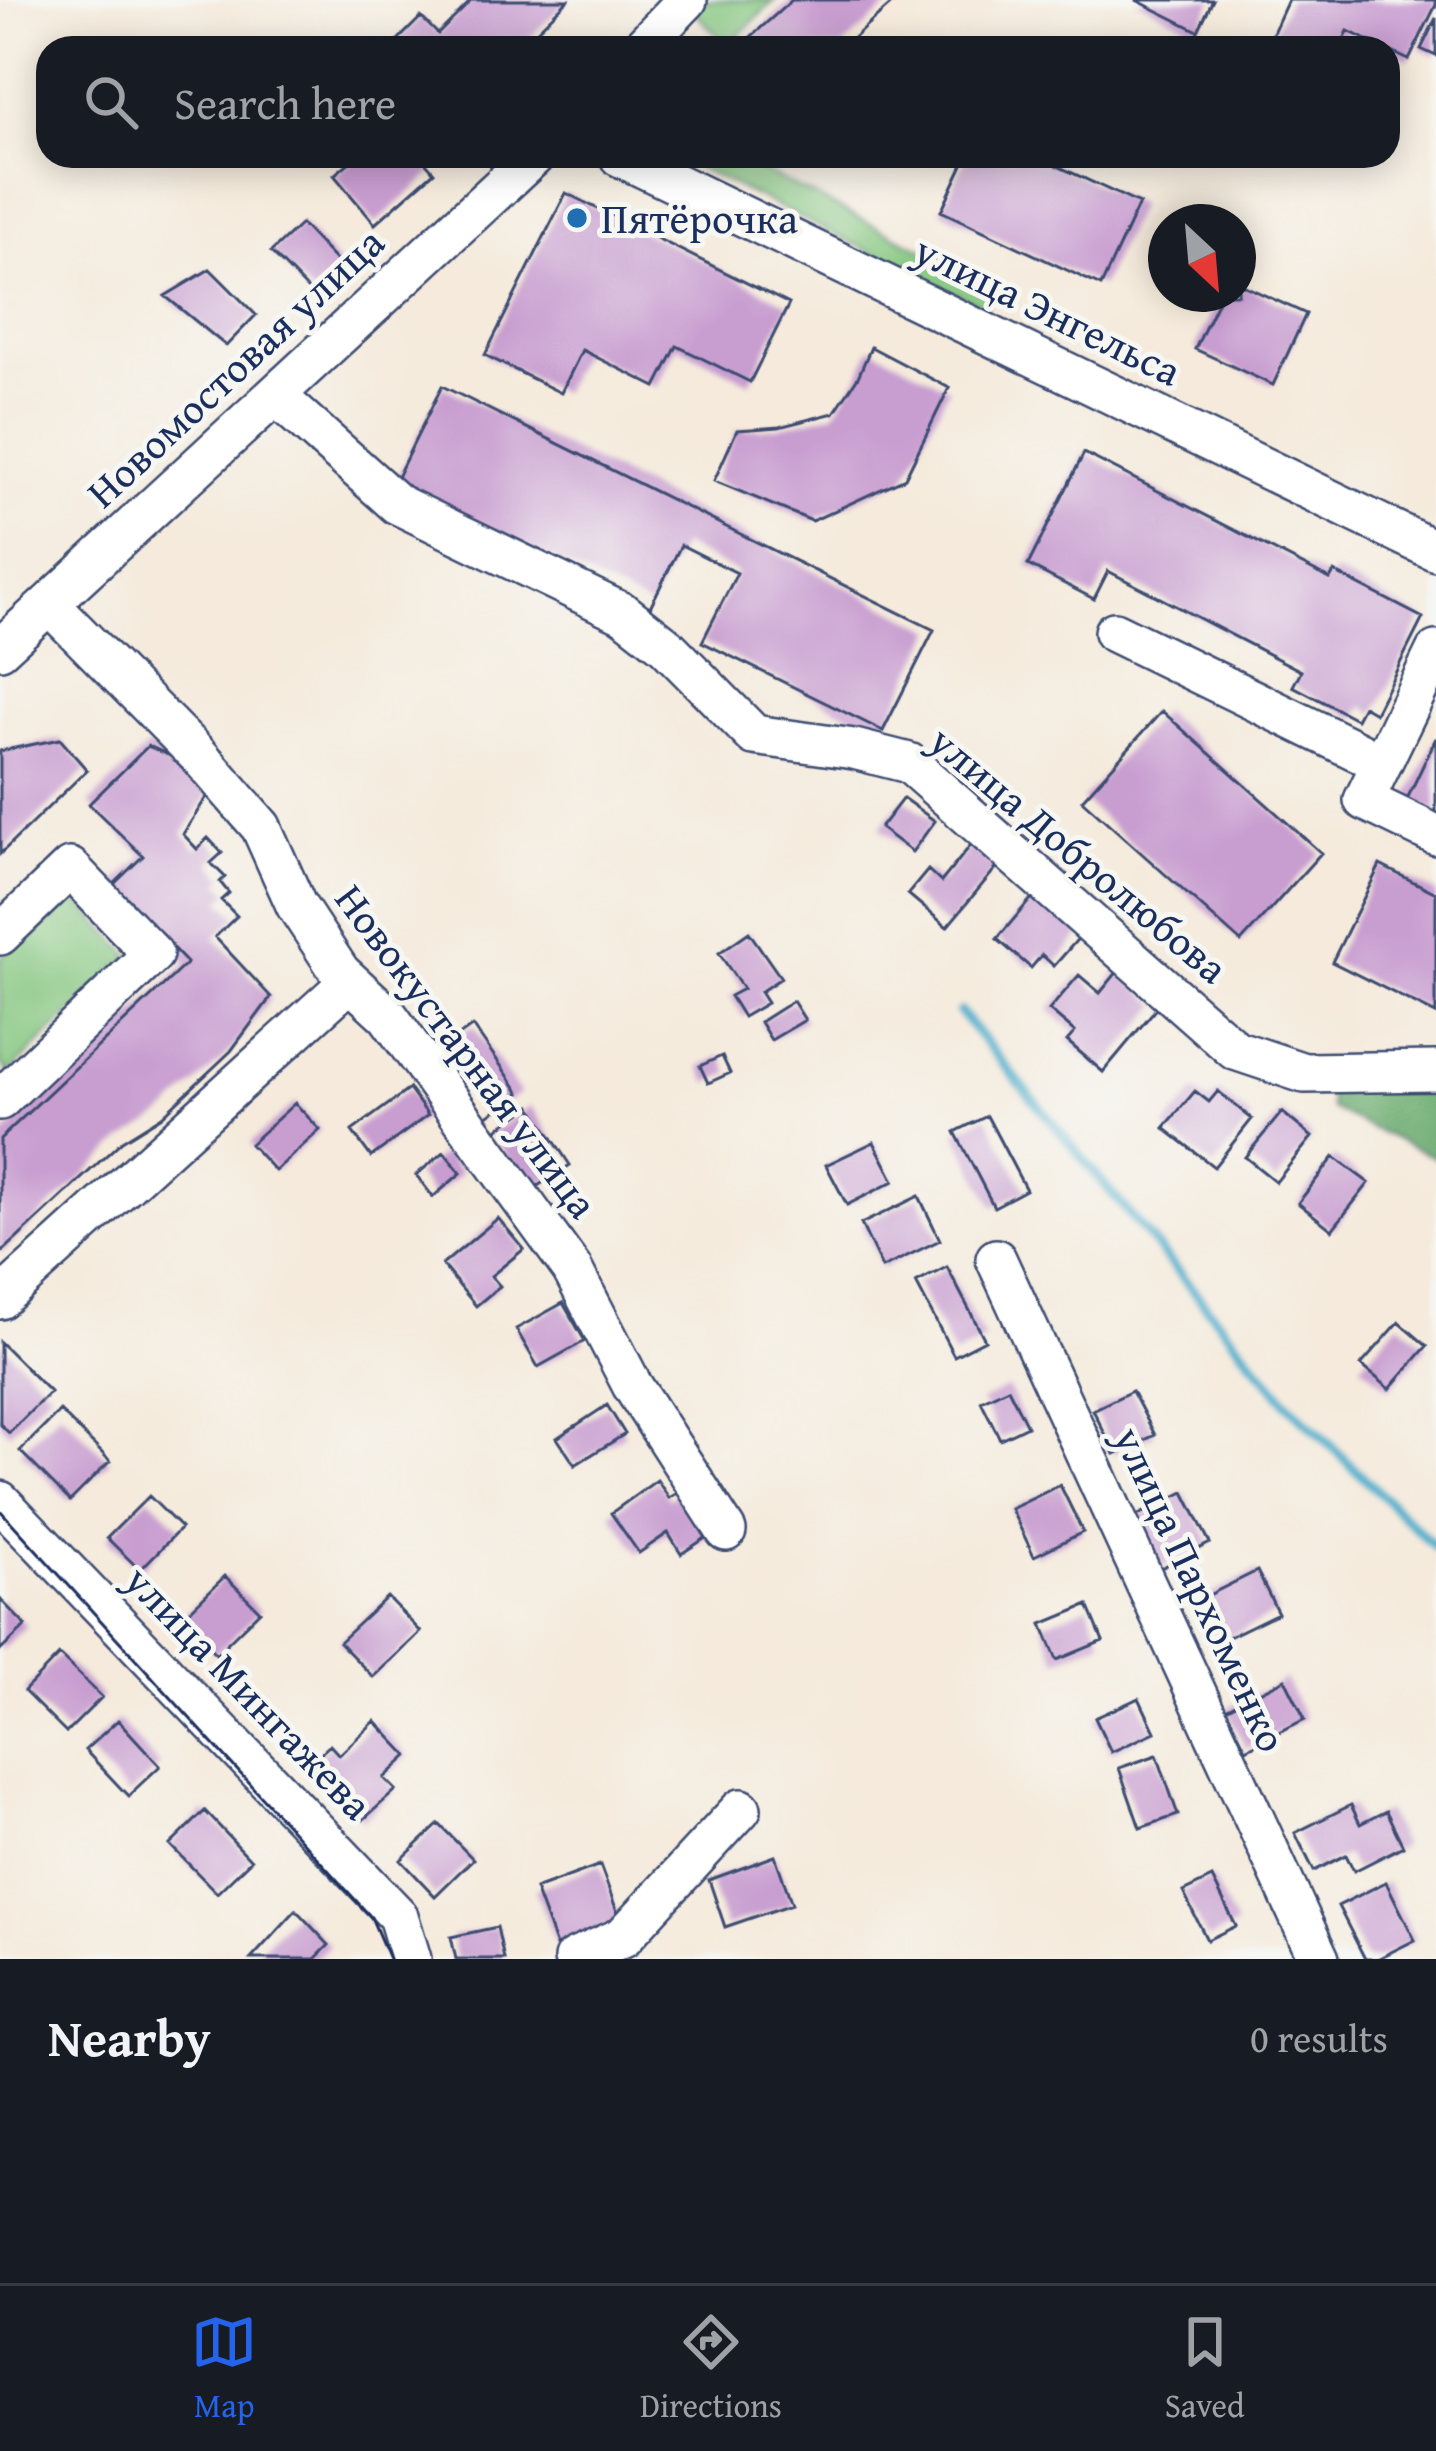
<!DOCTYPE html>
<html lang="en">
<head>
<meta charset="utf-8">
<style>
  :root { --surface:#171b24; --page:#242831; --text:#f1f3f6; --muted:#9ea1a6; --line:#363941; --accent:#2563eb }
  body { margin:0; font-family:"Gentium Book Plus",serif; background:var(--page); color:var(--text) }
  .compass { position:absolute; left:1148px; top:204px; width:108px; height:108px; border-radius:50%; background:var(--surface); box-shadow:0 6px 30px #0003; rotate:154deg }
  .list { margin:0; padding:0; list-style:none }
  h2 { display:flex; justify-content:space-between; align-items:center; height:156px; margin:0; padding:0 48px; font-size:51px }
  h2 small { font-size:39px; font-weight:400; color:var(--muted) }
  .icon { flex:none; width:66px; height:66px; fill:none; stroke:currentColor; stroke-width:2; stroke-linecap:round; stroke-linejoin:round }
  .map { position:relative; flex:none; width:1436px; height:1959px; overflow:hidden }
  .search { position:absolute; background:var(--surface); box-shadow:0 6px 30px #0003; left:36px; right:36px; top:36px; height:132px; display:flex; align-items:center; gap:30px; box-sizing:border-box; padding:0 42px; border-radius:36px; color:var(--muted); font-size:45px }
  .sheet { height:324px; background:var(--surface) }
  nav { display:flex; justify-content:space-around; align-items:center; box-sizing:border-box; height:168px; border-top:3px solid var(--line); background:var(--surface); font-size:33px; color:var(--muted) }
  nav a { display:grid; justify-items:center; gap:6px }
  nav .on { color:var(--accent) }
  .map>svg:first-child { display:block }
</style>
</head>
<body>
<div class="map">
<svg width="1436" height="1959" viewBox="0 0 1436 1959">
  <rect width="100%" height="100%" fill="#f6f6f2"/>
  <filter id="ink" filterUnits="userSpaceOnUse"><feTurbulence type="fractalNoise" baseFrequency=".00833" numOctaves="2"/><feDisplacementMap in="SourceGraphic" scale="24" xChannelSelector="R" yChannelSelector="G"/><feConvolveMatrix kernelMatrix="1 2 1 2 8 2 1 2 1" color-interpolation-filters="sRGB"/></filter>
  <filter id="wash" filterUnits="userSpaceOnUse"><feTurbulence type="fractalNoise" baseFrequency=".004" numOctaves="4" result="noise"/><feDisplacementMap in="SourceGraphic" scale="48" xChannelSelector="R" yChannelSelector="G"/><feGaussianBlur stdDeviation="2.7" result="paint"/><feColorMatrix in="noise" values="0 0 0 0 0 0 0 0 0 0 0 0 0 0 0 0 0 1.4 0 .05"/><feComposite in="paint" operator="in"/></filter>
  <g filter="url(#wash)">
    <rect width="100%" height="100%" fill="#f5eadb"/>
    <path fill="#84c67f" stroke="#507a6e" stroke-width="3" d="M706,0h69l-47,46 -31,-31v-6z
      M673,156h59l253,124 6,11 -5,17z
      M69,892l62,64 -122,117 -9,-10v-105z"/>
    <path fill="#6bab6e" stroke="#436d66" stroke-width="3" d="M1328,1090l108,2v66l-105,-49z"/>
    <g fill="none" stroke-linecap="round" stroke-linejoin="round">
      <path stroke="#4aacca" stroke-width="10" d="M960,1012l330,394 146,142"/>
    </g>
    <g id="blocks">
      <path fill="#c89dd0" d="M472,0h96l-49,48h-129l31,-31 17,17z
        M792,0h104l-54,48h-93l-5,-5z
        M1136,0h77l-15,31z
        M1288,0h148v5l-27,55 -61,-29 -8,17h-74z
        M1436,18v38l-15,-7z
        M357,156h63l14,16 -59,52 -41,-49z
        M967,156h69l103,48 -38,82 -160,-75z
        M566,193l223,111 -39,78 -73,-36 -21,41 -74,-37 -21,43 -76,-38z
        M301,224l41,43 -30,27 -41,-42z
        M210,269l46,46 -30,31 -61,-50z
        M1238,283l68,31 -33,71 -78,-36 26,-55h17z
        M871,347l78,41 -44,90 -93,43 -98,-40 23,-51 42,-3 55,-14 24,-36z
        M442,386l492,244 -51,101 -181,-89 35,-69 -56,-28 -31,62 -255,-126z
        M1084,453l246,126 4,-7 89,46 -48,95 -12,-7 -7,13 -63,-33 8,-15 -193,-100 -14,28 -66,-34z
        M1162,711l159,142 -80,89 -159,-142z
        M1436,738v75l-29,-14z
        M60,739l27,31 -87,84v-103z
        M148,746l46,20 14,29 -25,39 14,15 11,-11 14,15 -11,10 14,14 -5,5 9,11 -8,7 16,16 -22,21 56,60 -40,54 -69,65 -40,25 -122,113v-115l187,-176 -74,-78 30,-29 -54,-52z
        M903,798l32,23 -23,31 -32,-24z
        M971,845l26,22 -50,60 -39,-33 20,-24 13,12z
        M1380,865l56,28v121l-104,-52z
        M1036,893l47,40 -29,33 -12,-11 -11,13 -34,-29z
        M749,932l32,46 -21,14 7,11 -24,14 -13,-21 13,-7 -24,-36z
        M1118,971l41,34 -56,67 -36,-31 8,-9 -26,-22 30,-35 21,18z
        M793,1001l12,19 -34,20 -11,-18z
        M473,1026l47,67 -34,24 -47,-67z
        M722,1056l8,17 -22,10 -8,-17z
        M409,1089l19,26 -57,42 -19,-26z
        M1195,1091l14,11 9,-11 34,28 -38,48 -50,-39z
        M295,1103l25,27 -45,41 -25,-27z
        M531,1106l39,59 -40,26 -39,-58z
        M1282,1112l30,25 -36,45 -31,-25z
        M987,1116l39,74 -32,17 -39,-75z
        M874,1142l20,39 -47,24 -21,-40z
        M444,1152l17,21 -28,24 -17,-22z
        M1334,1157l35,26 -37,47 -34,-27z
        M919,1196l21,44 -58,28 -21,-44z
        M498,1218l26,31 -33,27 9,10 -24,20 -34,-41z
        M947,1267l38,73 -31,16 -38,-73z
        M563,1303l22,38 -47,26 -22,-38z
        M1399,1322l28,24 -37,43 -29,-24z
        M0,1342l50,50 -41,41 -9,-9z
        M1008,1388l19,38 -27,13 -19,-38z
        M1132,1391l23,44 -40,19 -22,-44z
        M607,1405l18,29 -50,31 -18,-27z
        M60,1411l50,50 -40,40 -50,-50z
        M657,1480l12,18 12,-7 29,44 -29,19 -13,-21 -29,20 -28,-40z
        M1060,1485l23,47 -49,24 -23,-47z
        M1184,1492l26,51 -53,27 -26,-51z
        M149,1496l32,32 -41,42 -33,-32z
        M1257,1571l21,42 -68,33 -21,-41z
        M225,1576l35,35 -44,43 -35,-35z
        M387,1597l34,35 -48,45 -34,-35z
        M0,1599l26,27 -26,25z
        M1088,1605l15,36 -46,19 -15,-36z
        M59,1655l43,42 -36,36 -42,-42z
        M1285,1679l20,40 -59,30 -20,-40z
        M1139,1698l16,34 -44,20 -16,-34z
        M118,1720l42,46 -32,30 -43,-46z
        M375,1721l33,35 -24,22 12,12 -33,30 -53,-57 20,-18 9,10z
        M1157,1755l21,60 -38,13 -21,-60z
        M1351,1805l9,19 26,-13 17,35 -49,25 -8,-16 -32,16 -19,-38z
        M205,1811l46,49 -34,33 -47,-48z
        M439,1824l34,35 -38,37 -34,-36z
        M775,1856l17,48 -67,23 -16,-47z
        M600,1865l21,57 -65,24 -21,-57z
        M1212,1878l24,48 -29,14 -24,-48z
        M1386,1882l29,58 -38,19h-12l-27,-53z
        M296,1910l33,35 -14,14h-64z
        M497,1927l7,32h-48l-5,-22z"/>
    </g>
  </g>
  <g filter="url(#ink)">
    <use href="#blocks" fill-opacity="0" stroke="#3c4b71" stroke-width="3"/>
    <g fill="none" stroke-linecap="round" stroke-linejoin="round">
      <g stroke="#3c4b71" stroke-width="44">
        <path id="minor" d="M641,48l46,-48
          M619,156l817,395
          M275,395l122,109 228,110 41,32 88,89 100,14 55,14 326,287 69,23 132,-2
          M49,604l152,154 60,69 35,78 44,67 48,44 184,253 60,116 94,146
          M1114,632l268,131
          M0,649l534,-493
          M1436,651l-72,149 72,35
          M0,935l70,-67 83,86 -153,146
          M996,1259l323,700
          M0,1299l348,-316
          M0,1501l398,415 13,43
          M574,1959l49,-22 118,-128"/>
      </g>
      <use href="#minor" stroke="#fff" stroke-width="39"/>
      <path stroke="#1b2f5e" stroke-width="3" d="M0,1510l371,407 18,42"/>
    </g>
  </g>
  <circle fill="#1f6fb2" stroke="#f6f6f2" stroke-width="4.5" cx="577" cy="218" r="12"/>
  <g text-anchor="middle" stroke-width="10" stroke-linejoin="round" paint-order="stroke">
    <g font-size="42" fill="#1b2f5e" stroke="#f6f6f2" text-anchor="start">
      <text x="601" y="233">Пятёрочка</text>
    </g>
    <g font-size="42" fill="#1b2f5e" stroke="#f6f6f2">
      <text transform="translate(1048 310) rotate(26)" y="15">улица Энгельса</text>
      <text transform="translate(235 367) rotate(-43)" y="15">Новомостовая улица</text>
      <text transform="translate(1079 854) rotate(40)" y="15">улица Добролюбова</text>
      <text transform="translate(467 1051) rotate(53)" y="15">Новокустарная улица</text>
      <text transform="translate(1201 1589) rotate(65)" y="15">улица Пархоменко</text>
      <text transform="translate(249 1692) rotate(46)" y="15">улица Мингажева</text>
    </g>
  </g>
</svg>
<svg class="compass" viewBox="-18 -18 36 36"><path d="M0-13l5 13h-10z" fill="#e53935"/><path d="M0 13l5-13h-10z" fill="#9ea1a6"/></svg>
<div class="search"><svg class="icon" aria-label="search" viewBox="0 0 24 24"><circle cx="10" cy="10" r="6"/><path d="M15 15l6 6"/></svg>Search here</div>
</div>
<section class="sheet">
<h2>Nearby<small>0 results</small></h2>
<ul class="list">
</ul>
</section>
<nav>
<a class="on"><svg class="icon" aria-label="map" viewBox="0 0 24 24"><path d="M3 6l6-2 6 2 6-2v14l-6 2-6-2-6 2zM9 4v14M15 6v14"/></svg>Map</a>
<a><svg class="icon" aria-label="directions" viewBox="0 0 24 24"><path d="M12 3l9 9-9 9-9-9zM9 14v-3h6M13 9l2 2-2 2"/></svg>Directions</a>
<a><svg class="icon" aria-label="saved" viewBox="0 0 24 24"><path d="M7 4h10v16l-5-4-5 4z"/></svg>Saved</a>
</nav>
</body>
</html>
